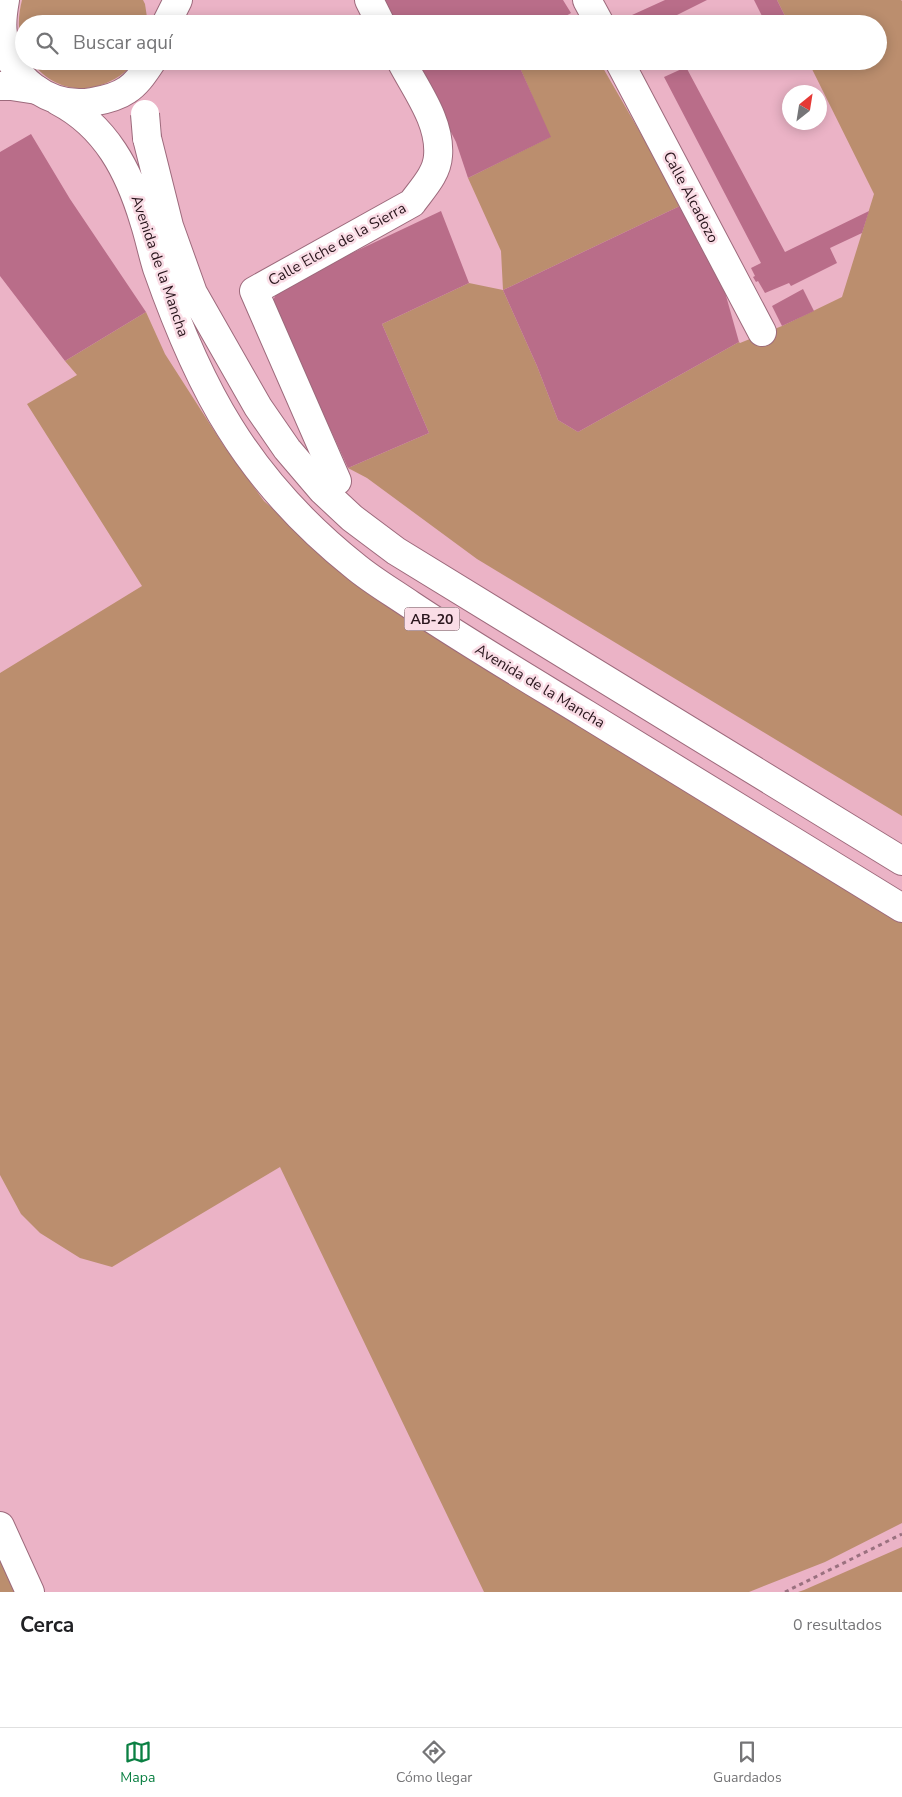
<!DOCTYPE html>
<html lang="es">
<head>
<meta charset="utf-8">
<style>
  :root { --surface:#fff; --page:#f6f6f6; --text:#202124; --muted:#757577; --line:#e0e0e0; --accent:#0b8043 }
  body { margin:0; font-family:"Nunito Sans",sans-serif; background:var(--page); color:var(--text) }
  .compass { position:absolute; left:782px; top:85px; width:45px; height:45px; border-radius:50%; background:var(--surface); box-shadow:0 2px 12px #0003; rotate:30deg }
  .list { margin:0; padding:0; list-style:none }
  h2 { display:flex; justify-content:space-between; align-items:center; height:65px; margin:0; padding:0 20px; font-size:21px }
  h2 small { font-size:16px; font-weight:400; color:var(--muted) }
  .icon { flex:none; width:28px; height:28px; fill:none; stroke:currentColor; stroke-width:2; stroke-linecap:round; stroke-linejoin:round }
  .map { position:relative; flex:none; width:902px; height:1592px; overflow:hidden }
  .search { position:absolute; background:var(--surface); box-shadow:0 2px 12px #0003; left:15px; right:15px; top:15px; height:55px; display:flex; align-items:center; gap:12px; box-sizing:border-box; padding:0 18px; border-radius:28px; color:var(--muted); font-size:19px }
  .sheet { height:135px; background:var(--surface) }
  nav { display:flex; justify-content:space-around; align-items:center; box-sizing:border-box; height:70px; border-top:1px solid var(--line); background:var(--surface); font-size:14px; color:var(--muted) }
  nav a { display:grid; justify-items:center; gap:2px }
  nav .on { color:var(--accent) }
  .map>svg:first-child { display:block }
</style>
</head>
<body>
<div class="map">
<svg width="902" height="1592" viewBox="0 0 902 1592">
  <rect width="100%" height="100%" fill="#ebb3c6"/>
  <path fill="#bb8e6e" d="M22,0h121l2,4 3,20h-124v24c-7,-16 -6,-32 -2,-48z
    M777,0h124l1,1v815l-425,-257 -110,-81 -19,-10 81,-35 -47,-109 87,-41 34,7 -2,-39 -33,-73 82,-41 -33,-76h82l83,144 -179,85 34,76 21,54 20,12 161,-90 1,1 42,-17 60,-29 32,-103 -66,-133h70v-37h-89z
    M30,61h105c-17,23 -51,35 -78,22 -11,-5 -19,-13 -27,-22z
    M146,312l19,42 59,92 40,55 85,76 553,345v601l-77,39 -76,30h-265l-204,-425 -168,100 -32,-9 -40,-25 -19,-19 -21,-39v-502l142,-87 -115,-182 50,-29 -12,-14z
    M902,1547v45h-104l6,-2z
    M0,1550l17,42h-17z"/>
  <path fill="#b96d89" d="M383,0h180l8,13 -19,11h-157z
    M665,0h42l-48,24h-36l-2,-4z
    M754,0h23l12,24h-23z
    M415,61h102l34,76 -83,41 -12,-36z
    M686,67l99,185 84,-41 -7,22 -32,15 7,15 -46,23 -2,-3 -24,10 -7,-12 -2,1 -3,-5 2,-1 -4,-8 10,-5 -97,-186z
    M31,134l39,65 76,113 -81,49 -65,-85v-124z
    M682,205l39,73 18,64 -161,90 -20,-12 -21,-54 -34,-76z
    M441,211l28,72 -87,41 47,109 -81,35 -76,-166 8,-15z
    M803,289l11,22 -32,15 -10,-20z"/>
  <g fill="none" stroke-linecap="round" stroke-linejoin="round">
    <g stroke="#9d6a7c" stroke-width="30">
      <path id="minor" d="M369,0l12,24
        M587,0l13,24
        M619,61l143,271
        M0,86h11l26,4
        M337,481l-83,-190 158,-88c10,-14 25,-29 26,-47 3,-34 -22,-66 -37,-95
        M0,1526l30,66"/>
    </g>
    <g stroke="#9d6a7c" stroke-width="30">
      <path id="major" d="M5,0c-2,11 -4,22 -2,34 5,44 46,75 89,68 12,-2 25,-5 35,-12 11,-7 18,-19 25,-29
        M166,24l12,-24
        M58,101c48,25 71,70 86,120 5,15 8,31 13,47 19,54 42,111 73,160 33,53 77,100 126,139 17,14 36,25 55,38 57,38 116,73 175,109 105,65 211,129 316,194
        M147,138l22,88 24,67 65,114 29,42 35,41 30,28 44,33 506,310"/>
    </g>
    <path stroke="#9a717f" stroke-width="3" stroke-dasharray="4 4" stroke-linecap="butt" d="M785,1592l117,-58"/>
    <use href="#minor" stroke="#fff" stroke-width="28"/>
    <use href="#major" stroke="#fff" stroke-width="28"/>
    <g stroke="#9d6a7c" stroke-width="30" stroke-linecap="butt">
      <path id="major-bridge" d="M145,114l2,24"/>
    </g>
    <use href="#major-bridge" stroke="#fff" stroke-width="28"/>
  </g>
  <g text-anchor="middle" stroke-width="5" stroke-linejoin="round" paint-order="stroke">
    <rect fill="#fadde6" stroke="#685259" stroke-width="1" x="404.5" y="607.5" width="55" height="23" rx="4"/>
    <g font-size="14" font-weight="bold" fill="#2a161d">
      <text x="432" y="624">AB-20</text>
    </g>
    <g font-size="15" fill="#2a161d" stroke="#fadde6">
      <text transform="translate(691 197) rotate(62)" y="5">Calle Alcadozo</text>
      <text transform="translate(337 244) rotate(-29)" y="5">Calle Elche de la Sierra</text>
      <text transform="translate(160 266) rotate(71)" y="5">Avenida de la Mancha</text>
      <text transform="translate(540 686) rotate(31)" y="5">Avenida de la Mancha</text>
    </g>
  </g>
</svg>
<svg class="compass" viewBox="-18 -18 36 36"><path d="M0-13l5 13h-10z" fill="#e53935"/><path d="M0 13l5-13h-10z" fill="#757577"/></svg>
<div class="search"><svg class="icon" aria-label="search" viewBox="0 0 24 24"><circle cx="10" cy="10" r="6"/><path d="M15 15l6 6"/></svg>Buscar aquí</div>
</div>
<section class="sheet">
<h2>Cerca<small>0 resultados</small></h2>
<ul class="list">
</ul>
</section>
<nav>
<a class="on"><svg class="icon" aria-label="map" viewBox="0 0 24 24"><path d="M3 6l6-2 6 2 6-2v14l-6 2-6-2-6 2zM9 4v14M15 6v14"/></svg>Mapa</a>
<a><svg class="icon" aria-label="directions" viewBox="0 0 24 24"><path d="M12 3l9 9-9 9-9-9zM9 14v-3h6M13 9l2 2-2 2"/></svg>Cómo llegar</a>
<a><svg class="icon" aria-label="saved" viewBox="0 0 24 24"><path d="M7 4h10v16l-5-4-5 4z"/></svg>Guardados</a>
</nav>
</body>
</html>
